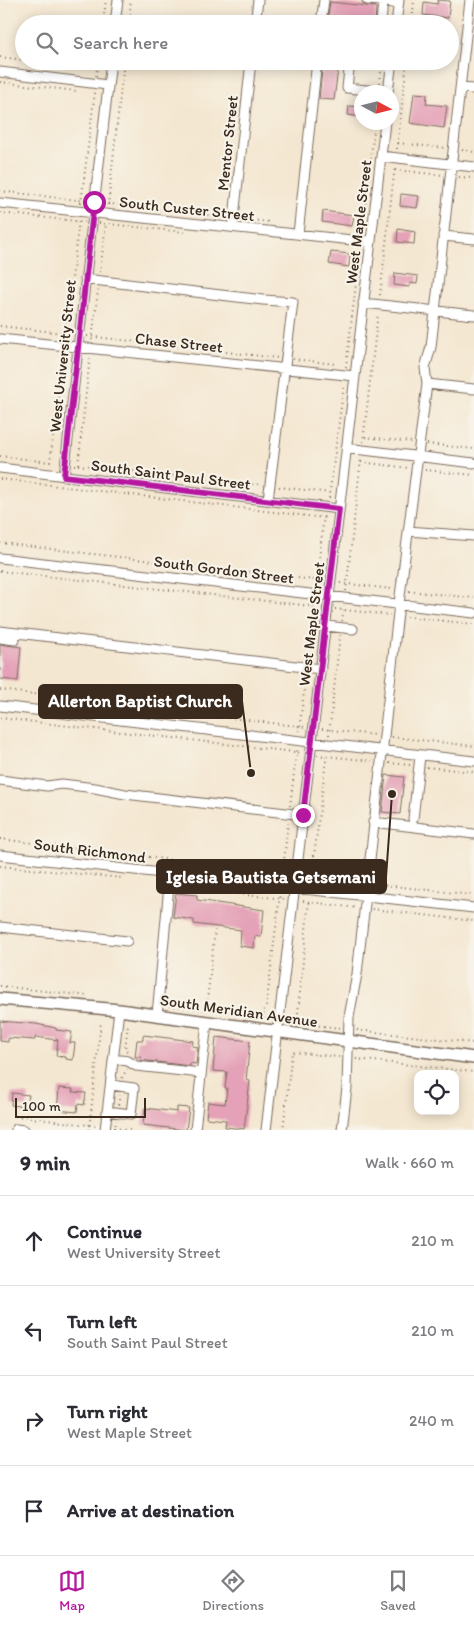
<!DOCTYPE html>
<html lang="en">
<head>
<meta charset="utf-8">
<style>
  :root { --surface:#fff; --page:#f2f2f3; --text:#2b2b33; --muted:#7c7c81; --line:#e1e1e2; --accent:#b5179e }
  body { margin:0; font-family:Itim,sans-serif; background:var(--page); color:var(--text) }
  .controls { position:absolute; right:15px; bottom:15px; display:grid; overflow:hidden; border-radius:10px; box-shadow:0 2px 12px #0003 }
  .controls button { width:45px; height:45px; display:grid; place-items:center; padding:0; border:0; border-bottom:1px solid var(--line); background:var(--surface); color:var(--text); font:25px sans-serif }
  .compass { position:absolute; left:354px; top:85px; width:45px; height:45px; border-radius:50%; background:var(--surface); box-shadow:0 2px 12px #0003; rotate:97deg }
  .scale { position:absolute; left:15px; bottom:12px; width:131px; box-sizing:border-box; padding-left:5px; border:2px solid #3b2a1e; border-top:0; font-size:14px; line-height:18px; white-space:nowrap; color:#3b2a1e; -webkit-text-stroke:4px #f7f3e8; paint-order:stroke }
  .stop { position:absolute; width:15px; height:15px; margin:-11px; border:4px solid #b5179e; border-radius:50%; background:#fff }
  .stop.end { background:#b5179e; border-color:#fff; box-shadow:0 1px 5px #0008 }
  .list { margin:0; padding:0; list-style:none }
  h2 { display:flex; justify-content:space-between; align-items:center; height:65px; margin:0; padding:0 20px; font-size:21px }
  h2 small { font-size:16px; font-weight:400; color:var(--muted) }
  .list li { display:grid; grid-template-columns:32px 1fr auto; gap:15px; align-items:center; box-sizing:border-box; height:90px; padding:0 20px; border-top:1px solid var(--line) }
  .list b { display:block; font-size:19px; white-space:nowrap }
  .list p { margin:0; font-size:16px; white-space:nowrap; color:var(--muted) }
  .list em { font-size:16px; font-style:normal; color:var(--muted) }
  .icon { flex:none; width:28px; height:28px; fill:none; stroke:currentColor; stroke-width:2; stroke-linecap:round; stroke-linejoin:round }
  .map { position:relative; flex:none; width:474px; height:1130px; overflow:hidden }
  .search { position:absolute; background:var(--surface); box-shadow:0 2px 12px #0003; left:15px; right:15px; top:15px; height:55px; display:flex; align-items:center; gap:12px; box-sizing:border-box; padding:0 18px; border-radius:28px; color:var(--muted); font-size:19px }
  .sheet { height:425px; background:var(--surface) }
  nav { display:flex; justify-content:space-around; align-items:center; box-sizing:border-box; height:70px; border-top:1px solid var(--line); background:var(--surface); font-size:14px; color:var(--muted) }
  nav a { display:grid; justify-items:center; gap:2px }
  nav .on { color:var(--accent) }
  .map>svg:first-child { display:block }
</style>
</head>
<body>
<div class="map">
<svg width="474" height="1130" viewBox="0 0 474 1130">
  <rect width="100%" height="100%" fill="#f7f3e8"/>
  <filter id="ink" filterUnits="userSpaceOnUse"><feTurbulence type="fractalNoise" baseFrequency=".02" numOctaves="2"/><feDisplacementMap in="SourceGraphic" scale="10" xChannelSelector="R" yChannelSelector="G"/><feConvolveMatrix kernelMatrix="1 2 1 2 8 2 1 2 1" color-interpolation-filters="sRGB"/></filter>
  <filter id="wash" filterUnits="userSpaceOnUse"><feTurbulence type="fractalNoise" baseFrequency=".0096" numOctaves="4" result="noise"/><feDisplacementMap in="SourceGraphic" scale="20" xChannelSelector="R" yChannelSelector="G"/><feGaussianBlur stdDeviation="1.12" result="paint"/><feColorMatrix in="noise" values="0 0 0 0 0 0 0 0 0 0 0 0 0 0 0 0 0 1.4 0 .05"/><feComposite in="paint" operator="in"/></filter>
  <g filter="url(#wash)">
    <rect width="100%" height="100%" fill="#f4e7d1"/>
    <g id="blocks">
      <path fill="#e4a1b7" d="M438,0l12,1 -2,17 -25,-3 1,-13 13,2z
        M330,2l46,5 -1,17h-48z
        M323,61h16l-5,39 -15,-1z
        M414,93l13,1 -1,10 21,2 -3,22 -34,-5z
        M349,106l13,1v10l-14,-2z
        M401,194l18,2 -2,12 -17,-2z
        M323,211l31,4 -2,11 -30,-4z
        M398,229l17,3 -1,12 -17,-2z
        M331,252l19,2 -1,13 -20,-3z
        M395,273l23,3 -1,8 -7,-1 -1,4 -15,-2z
        M0,644l21,3 -3,34 -18,-2z
        M386,775l18,2 -4,37 -18,-2z
        M176,893l21,2v5l67,10 -3,27 -6,-1 -1,12 -14,-2 1,-16 -47,-6v-4l-21,-3z
        M0,1021l36,3 20,4v2l16,2 -2,11h5l-2,17 -7,-1v-2l-10,-1 2,-16 -23,-3v3l-27,-2v4l-8,-1z
        M143,1035l50,6 -1,5 6,1 -2,17 -6,-1v3l-50,-6 1,-3h-6l2,-17h6z
        M216,1037l34,4 -4,39 4,1 -6,48 -19,-2 1,-7 -20,-2 2,-16 17,2 2,-16h-2l2,-16 -14,-1z
        M59,1088l14,1 -1,3 14,1 -2,12 -6,-1 -1,8 -20,-2z
        M12,1093l17,2 -2,12 -16,-2z
        M177,1107l12,1 -3,22 -43,-5 2,-17 32,4z"/>
    </g>
  </g>
  <g filter="url(#ink)">
    <use href="#blocks" fill-opacity="0" stroke="#7c6c5d" stroke-width="1"/>
    <g fill="none" stroke-linecap="round" stroke-linejoin="round">
      <g stroke="#7c6c5d" stroke-width="11">
        <path id="minor" d="M367,0l16,1
          M115,24l3,-24
          M255,24l3,-24
          M321,24l3,-24
          M381,24l2,-23 15,3
          M396,24l3,-24
          M350,61l-3,27 40,4
          M0,72l108,13
          M460,88l14,1
          M388,92l4,-31
          M381,156l93,11
          M0,203l371,39
          M233,227l18,-166
          M298,234l19,-173
          M443,236l31,3
          M85,279l178,21 30,2 -25,198
          M363,303l111,12
          M0,339l355,37
          M427,384l47,5
          M346,448l128,15
          M0,468l339,41
          M64,476l23,-210 24,-205
          M408,531l66,5
          M0,558l474,55
          M326,626l27,3
          M0,631l321,38
          M0,638l15,2
          M0,706l474,55
          M0,780l47,6 15,-2 33,4 30,6 178,21
          M413,819l7,-63
          M373,822l101,12
          M0,855l474,53
          M0,927l127,14
          M157,1015l13,-140
          M114,1059l14,2 8,5 65,7
          M107,1111l24,3 3,-26 -23,-3
          M16,1129l8,1
          M105,1130l14,-120
          M195,1130l12,-108
          M266,1130l119,-1008
          M342,1130l5,-42 2,-71 8,-43 42,-370 28,-220 -2,-16 6,-21 39,-347"/>
      </g>
      <g stroke="#7c6c5d" stroke-width="14">
        <path id="major" d="M0,999l119,11 355,48"/>
      </g>
      <path stroke="#7c6c5d" stroke-width="2" stroke-dasharray="1 4" stroke-linecap="butt" d="M103,24l3,-24
        M129,24l2,-24
        M412,24l2,-24
        M0,57l24,3
        M39,61l58,6
        M96,76l2,-15
        M0,82l77,9
        M380,83l2,-22
        M398,143l47,5
        M397,149l10,-88
        M462,150l12,2
        M395,170l47,5
        M459,177l15,1
        M0,191l86,10
        M81,203l14,-112
        M103,203l122,14
        M108,205l16,-144
        M0,213l85,9
        M242,219l28,3
        M99,223l85,9
        M362,233l13,-111
        M100,272l6,-49
        M380,295l15,-129
        M0,326l72,8
        M87,336l191,22
        M65,337l14,-117
        M92,340l6,-50
        M293,359l42,5
        M346,367l14,-117
        M365,437l47,5
        M363,442l15,-129
        M427,444l47,5
        M0,456l50,6 13,-108
        M361,462l47,6
        M74,465h4l12,-108
        M78,465l184,20
        M425,470l49,5
        M0,479l324,39
        M279,487l52,6
        M329,498l15,-114
        M0,543l323,38
        M0,571l320,36
        M340,583l52,6
        M316,587l8,-72
        M346,591l15,-132
        M409,591l65,7
        M335,609l55,6
        M407,617l67,7
        M342,621l2,-15
        M308,659l6,-57
        M0,690l305,37
        M0,718l303,35
        M322,729l53,6
        M299,731l7,-55
        M329,735l11,-100
        M392,737l82,9
        M317,755l55,6
        M389,763l21,2
        M427,767l47,5
        M290,806l7,-58
        M0,839l288,35
        M0,866l122,12
        M305,876l55,6
        M282,878l6,-55
        M311,881l16,-129
        M375,884l99,11
        M224,889l13,5 48,5
        M303,901l54,7
        M372,909l102,12
        M0,986l89,10
        M169,1006l88,9 5,-3
        M206,1010l9,-80
        M266,1019l-4,-7 4,-4 14,-113
        M294,1023l46,5
        M297,1023l12,-124
        M357,1030l117,13
        M127,1051l-2,-2 3,-25
        M356,1059l118,13
        M122,1078l5,-9
        M118,1105l2,-10
        M15,1116l81,10
        M114,1128l17,2
        M89,1130l12,-109
        M115,1130l1,-10
        M283,1130l9,-78 47,5"/>
      <use href="#minor" stroke="#fff" stroke-width="9"/>
      <use href="#major" stroke="#fff" stroke-width="11"/>
    </g>
  </g>
  <g fill="none" stroke-linecap="round" stroke-linejoin="round" filter="url(#ink)">
    <path stroke="#b5179e" stroke-width="6" d="M94,202l-30,274 275,33 -36,306"/>
  </g>
  <g text-anchor="middle" stroke-width="4.5" stroke-linejoin="round" paint-order="stroke">
    <g font-size="16" fill="#3b2a1e" stroke="#f7f3e8">
      <text transform="translate(227 143) rotate(-84)" y="6">Mentor Street</text>
      <text transform="translate(187 208) rotate(6)" y="6">South Custer Street</text>
      <text transform="translate(358 222) rotate(-83)" y="6">West Maple Street</text>
      <text transform="translate(179 342) rotate(6)" y="6">Chase Street</text>
      <text transform="translate(62 356) rotate(-84)" y="6">West University Street</text>
      <text transform="translate(171 474) rotate(7)" y="6">South Saint Paul Street</text>
      <text transform="translate(224 569) rotate(7)" y="6">South Gordon Street</text>
      <text transform="translate(311 624) rotate(-83)" y="6">West Maple Street</text>
      <text transform="translate(90 850) rotate(7)" y="6">South Richmond</text>
      <text transform="translate(239 1010) rotate(8)" y="6">South Meridian Avenue</text>
    </g>
  </g>
  <path fill="none" stroke="#3b2a1e" stroke-width="2" d="M251 773L242 701M392 794L386 877"/>
  <g fill="#3b2a1e" stroke="#f7f3e8" stroke-width="2">
    <circle cx="251" cy="773" r="5"/>
    <circle cx="392" cy="794" r="5"/>
  </g>
  <g fill="#3b2a1e" stroke="#3b2a1e" stroke-width="2">
    <rect x="39" y="685" width="203" height="33" rx="5"/>
    <rect x="157" y="860" width="229" height="33" rx="5"/>
  </g>
  <g font-size="18" text-anchor="middle" font-weight="bold" fill="#fff">
    <text x="140" y="707">Allerton Baptist Church</text>
    <text x="271" y="883">Iglesia Bautista Getsemani</text>
  </g>
</svg>
<div class="controls">
<button><svg class="icon" aria-label="locate" viewBox="0 0 24 24"><circle cx="12" cy="12" r="6"/><path d="M12 2v4M12 18v4M2 12h4M18 12h4"/></svg></button>
</div>
<svg class="compass" viewBox="-18 -18 36 36"><path d="M0-13l5 13h-10z" fill="#e53935"/><path d="M0 13l5-13h-10z" fill="#7c7c81"/></svg>
<div class="scale">100 m</div>
<div class="stop" style="left:94px;top:202px"></div>
<div class="stop end" style="left:303px;top:815px"></div>
<div class="search"><svg class="icon" aria-label="search" viewBox="0 0 24 24"><circle cx="10" cy="10" r="6"/><path d="M15 15l6 6"/></svg>Search here</div>
</div>
<section class="sheet">
<h2>9 min<small>Walk · 660 m</small></h2>
<ul class="list">
<li><svg class="icon" aria-label="ahead" viewBox="0 0 24 24"><path d="M12 20V5M6 11l6-6 6 6"/></svg><div><b>Continue</b><p>West University Street</p></div><em>210 m</em></li>
<li><svg class="icon" aria-label="left" viewBox="0 0 24 24"><path d="M17 20v-9H6M10 6l-5 5 5 5"/></svg><div><b>Turn left</b><p>South Saint Paul Street</p></div><em>210 m</em></li>
<li><svg class="icon" aria-label="right" viewBox="0 0 24 24"><path d="M7 20v-9h11M14 6l5 5-5 5"/></svg><div><b>Turn right</b><p>West Maple Street</p></div><em>240 m</em></li>
<li><svg class="icon" aria-label="arrive" viewBox="0 0 24 24"><path d="M6 21V4h12l-3 4 3 4H6"/></svg><div><b>Arrive at destination</b></div></li>
</ul>
</section>
<nav>
<a class="on"><svg class="icon" aria-label="map" viewBox="0 0 24 24"><path d="M3 6l6-2 6 2 6-2v14l-6 2-6-2-6 2zM9 4v14M15 6v14"/></svg>Map</a>
<a><svg class="icon" aria-label="directions" viewBox="0 0 24 24"><path d="M12 3l9 9-9 9-9-9zM9 14v-3h6M13 9l2 2-2 2"/></svg>Directions</a>
<a><svg class="icon" aria-label="saved" viewBox="0 0 24 24"><path d="M7 4h10v16l-5-4-5 4z"/></svg>Saved</a>
</nav>
</body>
</html>
